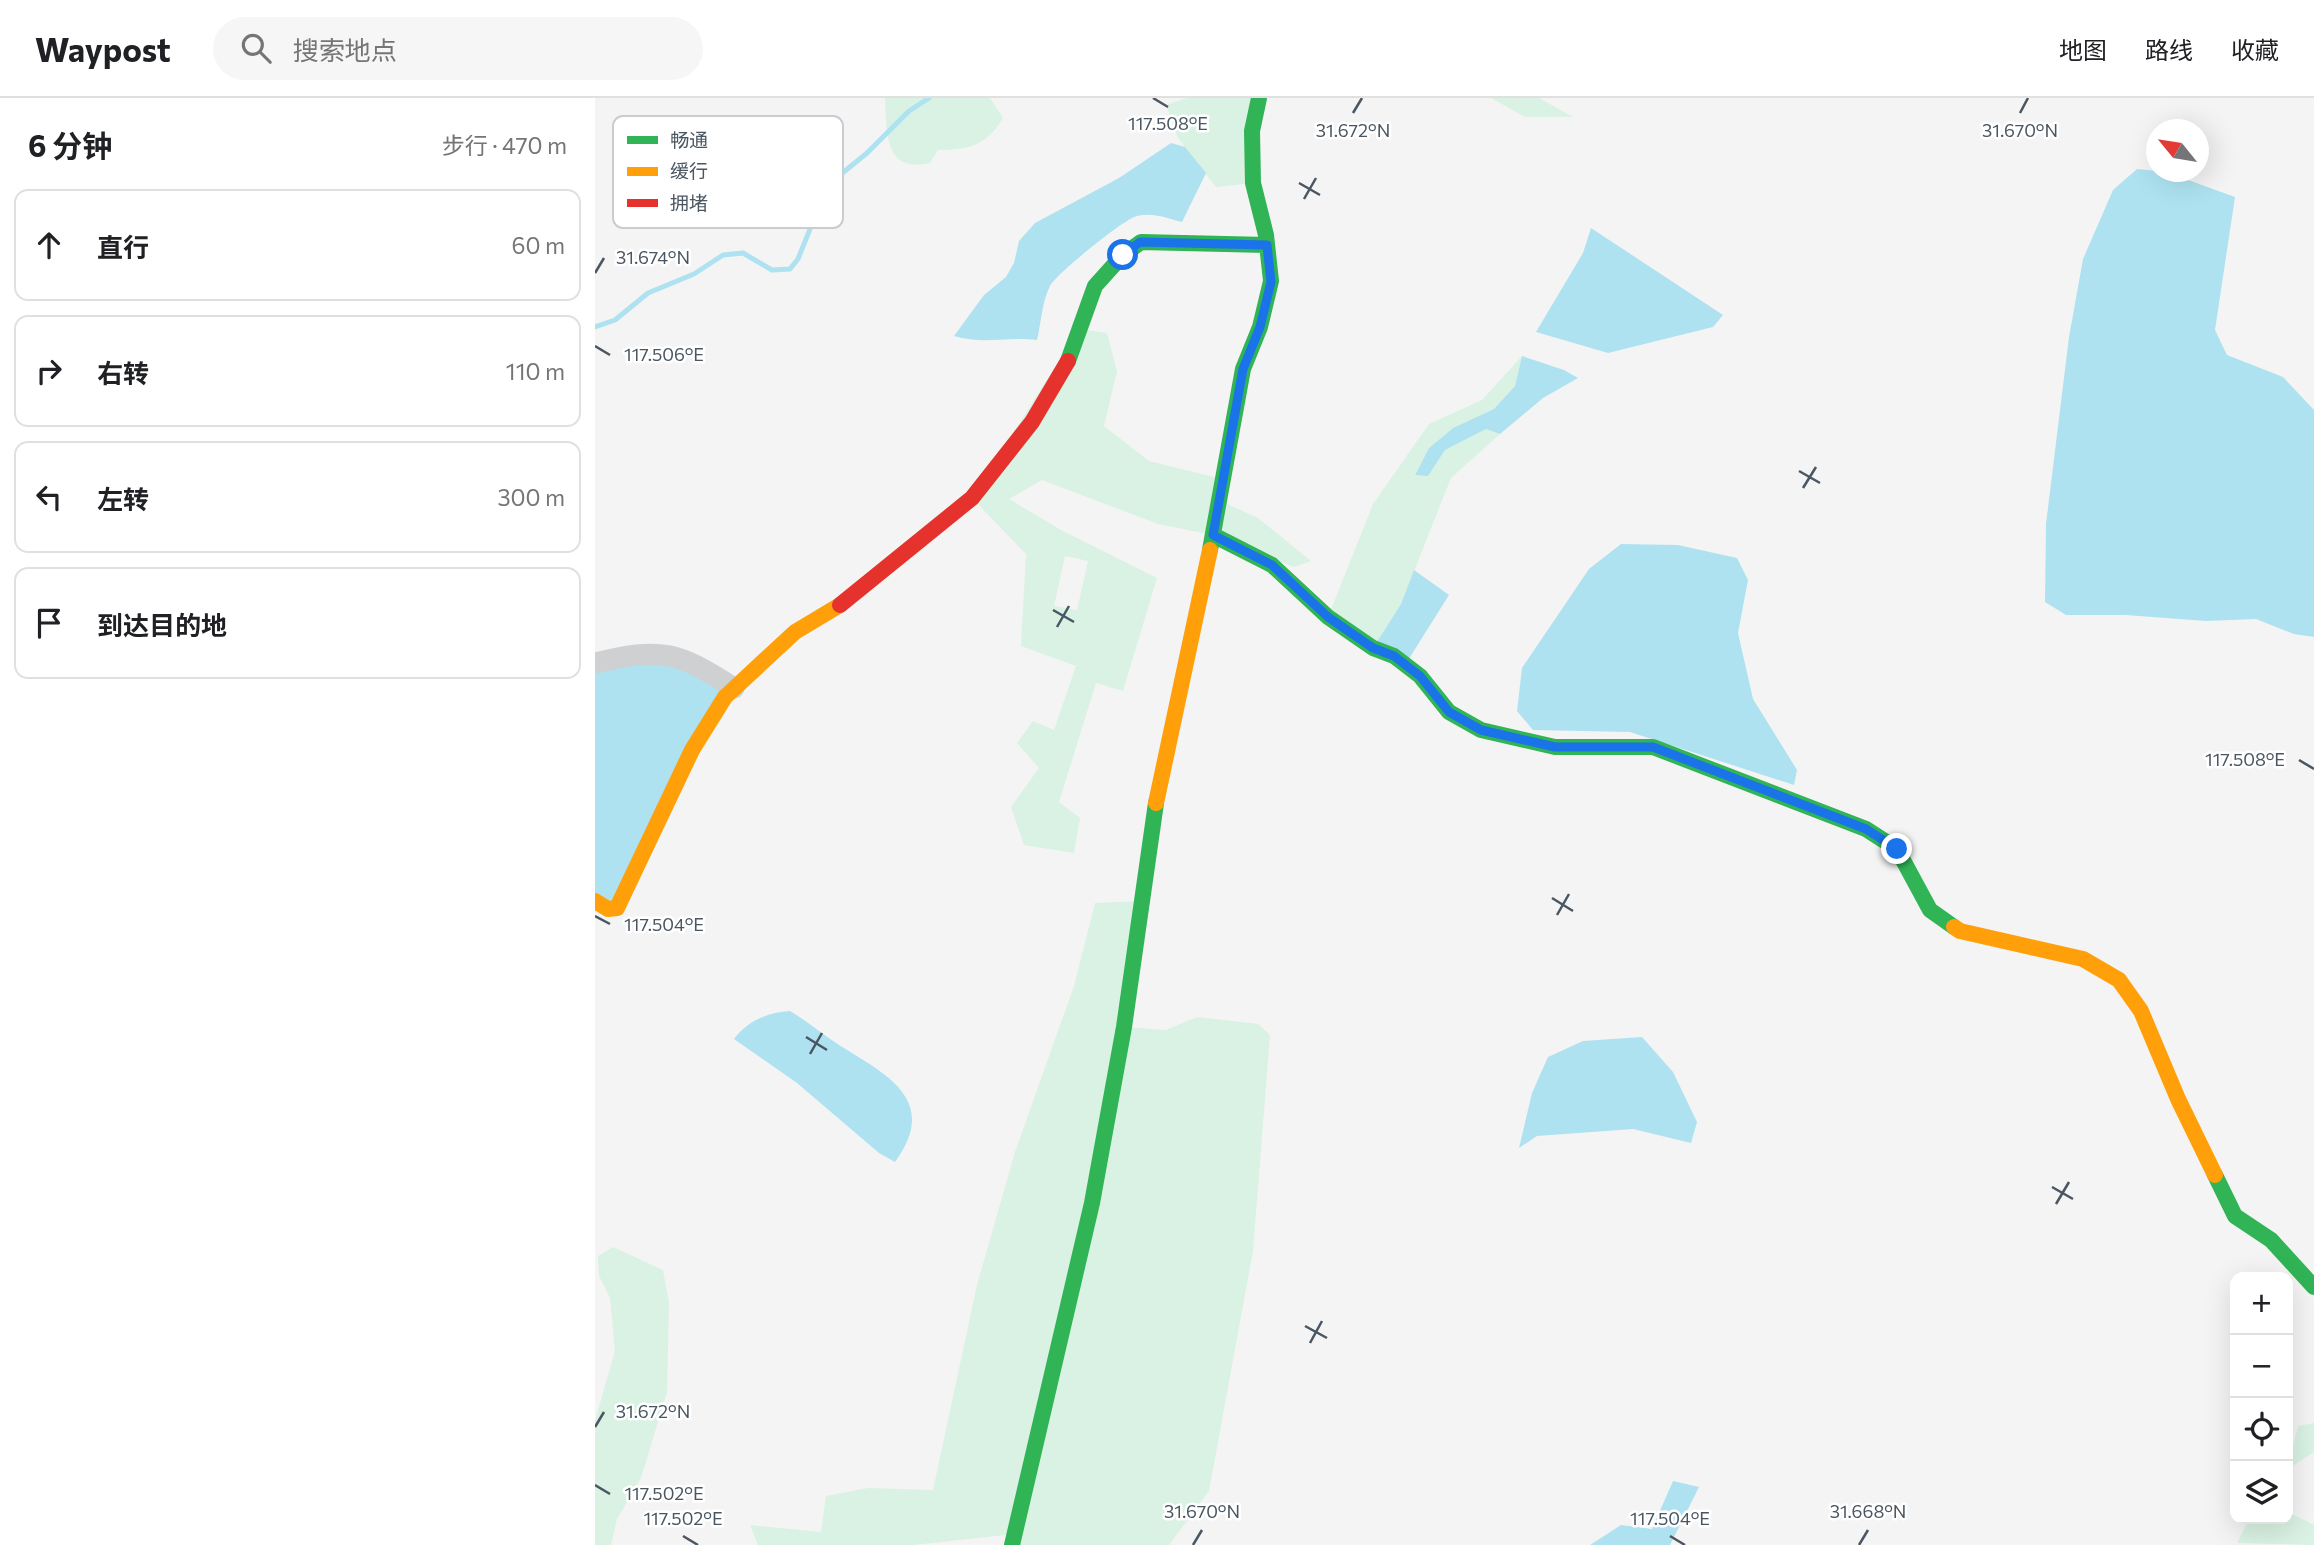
<!DOCTYPE html>
<html lang="zh">
<head>
<meta charset="utf-8">
<style>
  :root { --surface:#fff; --page:#f6f6f6; --text:#202124; --muted:#757577; --line:#e0e0e0 }
  body { margin:0; font-family:Commissioner,"Noto Sans SC",sans-serif; background:var(--page); color:var(--text) }
  .controls { position:absolute; right:21px; bottom:21px; display:grid; overflow:hidden; border-radius:14px; box-shadow:0 7px 28px #0002 }
  .controls button { width:63px; height:63px; display:grid; place-items:center; padding:0; border:0; border-bottom:2px solid var(--line); background:var(--surface); color:var(--text); font:35px sans-serif }
  .compass { position:absolute; left:1551px; top:21px; width:63px; height:63px; border-radius:50%; background:var(--surface); box-shadow:0 7px 28px #0002; rotate:300deg }
  .stop { position:absolute; width:21px; height:21px; margin:-16px; border:5px solid #1a73e8; border-radius:50%; background:#fff }
  .stop.end { background:#1a73e8; border-color:#fff; box-shadow:0 2px 7px #0008 }
  .list { margin:0; padding:0; list-style:none }
  h2 { display:flex; justify-content:space-between; align-items:center; height:91px; margin:0; padding:0 28px; font-size:30px }
  h2 small { font-size:23px; font-weight:400; color:var(--muted) }
  .list li { display:grid; grid-template-columns:46px 1fr auto; gap:21px; align-items:center; box-sizing:border-box; height:112px; margin:0 14px 14px; padding:0 14px; border:2px solid var(--line); border-radius:14px }
  .list b { display:block; font-size:26px; white-space:nowrap }
  .list em { font-size:23px; font-style:normal; color:var(--muted) }
  .icon { flex:none; width:38px; height:38px; fill:none; stroke:currentColor; stroke-width:2; stroke-linecap:round; stroke-linejoin:round }
  .map { position:relative; flex:none; width:1719px; height:1447px; overflow:hidden }
  header { display:flex; align-items:center; gap:42px; box-sizing:border-box; height:98px; padding:0 35px; background:var(--surface); border-bottom:2px solid var(--line) }
  header strong { font-size:33px }
  nav { display:flex; gap:38px; margin-inline-start:auto; font-size:24px }
  .search { width:490px; height:63px; background:var(--page); display:flex; align-items:center; gap:18px; box-sizing:border-box; padding:0 24px; border-radius:38px; color:var(--muted); font-size:26px }
  main { display:flex }
  aside { flex:1; background:var(--surface) }
  .map>svg:first-child { display:block }
</style>
</head>
<body>
<header>
<strong>Waypost</strong>
<div class="search"><svg class="icon" aria-label="search" viewBox="0 0 24 24"><circle cx="10" cy="10" r="6"/><path d="M15 15l6 6"/></svg>搜索地点</div>
<nav><a>地图</a><a>路线</a><a>收藏</a></nav>
</header>
<main>
<aside>
<h2>6 分钟<small>步行 · 470 m</small></h2>
<ul class="list">
<li><svg class="icon" aria-label="ahead" viewBox="0 0 24 24"><path d="M12 20V5M6 11l6-6 6 6"/></svg><div><b>直行</b></div><em>60 m</em></li>
<li><svg class="icon" aria-label="right" viewBox="0 0 24 24"><path d="M7 20v-9h11M14 6l5 5-5 5"/></svg><div><b>右转</b></div><em>110 m</em></li>
<li><svg class="icon" aria-label="left" viewBox="0 0 24 24"><path d="M17 20v-9H6M10 6l-5 5 5 5"/></svg><div><b>左转</b></div><em>300 m</em></li>
<li><svg class="icon" aria-label="arrive" viewBox="0 0 24 24"><path d="M6 21V4h12l-3 4 3 4H6"/></svg><div><b>到达目的地</b></div></li>
</ul>
</aside>
<div class="map">
<svg width="1719" height="1447" viewBox="0 0 1719 1447">
  <rect width="100%" height="100%" fill="#f4f4f4"/>
  <path fill="#d9f2e3" fill-rule="evenodd" d="M290,0h105l13,20c-16,27 -34,32 -65,32l-8,13c-47,11 -43,-33 -45,-65z
    M592,0h72l-6,85 -37,4 -38,-49 -12,-33z
    M896,0h48l34,19h-48z
    M484,231l28,4 10,38 -13,55 45,35 73,18 -3,21 39,18 53,43 -17,6 -81,-32 -55,-11 -116,-44 -33,19 52,31 96,48 -34,113 -27,-8 -37,119 21,16 -6,35 -50,-8 -13,-38 28,-39 -22,-25 16,-22 21,9 22,-64 -55,-20 5,-92 -54,-56zM470,458l23,5 -11,49 -23,-4z
    M927,258l-7,30 -21,23 -41,19 -24,20 -14,26 13,1 17,-25 41,-21 14,5 -49,44 -50,126 -28,44 -45,-31 45,-113 56,-80 53,-24z
    M544,803l-15,126 42,3 31,-13 61,7 12,11 -17,216 -44,240 -40,54h-157l2,-11 -101,11h-155l-8,-20 71,7 5,-36 42,-8 65,2 44,-205 38,-133 59,-166 21,-83z
    M18,1149l50,23 6,33 -2,89 -26,86 -24,41 -6,26h-16v-124l20,-70 -5,-53 -11,-22 -1,-20z
    M1719,1325v29l-23,15 -3,26v-24l10,-43z
    M1693,1414l26,13v20l-77,-2 12,-24h39z"/>
  <path fill="#aee2f0" d="M576,45l14,4 21,26 -24,49c-15,-4 -33,-11 -48,-5 -14,6 -77,56 -84,69 -8,15 -9,38 -13,54 -29,-4 -54,5 -83,-4l30,-41 22,-18 8,-14 5,-22 16,-18 84,-45z
    M1542,71l29,3 69,25 -20,133 12,25 56,22 31,33v227l-20,-3 -38,-15 -50,2 -80,-6h-60l-21,-13 1,-78 23,-187 14,-78 30,-69z
    M996,130l132,87 -10,12 -105,26 -72,-21 47,-79z
    M927,258l42,14 14,8 -35,20 -43,36 -14,-5 -41,21 -17,26 -13,-1 14,-27 24,-20 41,-19 21,-23z
    M1026,446l57,1 59,13 11,22 -10,53 15,66 44,71 -3,15 -164,-53 -97,-2 -16,-19 5,-43 67,-99z
    M819,472l35,25 -44,70 -32,-17 28,-44z
    M44,555l95,35 -117,220 -22,-7v-238z
    M195,913c17,10 32,23 49,34 48,30 101,55 56,117l-16,-9 -82,-70 -63,-44c14,-19 33,-26 56,-28z
    M1047,939l31,35 24,50 -6,21 -58,-14 -96,7 -18,12 13,-55 16,-36 35,-16z
    M1078,1383l26,6 -29,58h-80l31,-20 31,4z"/>
  <g fill="none" stroke-linecap="round" stroke-linejoin="round">
    <path stroke="#aee2f0" stroke-width="5" d="M0,229l20,-7 33,-27 46,-19 29,-19 20,-2 29,17 18,-1 8,-10 12,-30 4,-27 9,-13 44,-36 42,-42 20,-13"/>
    <path stroke="#ced0d2" stroke-width="21" d="M0,565c67,-16 81,-12 139,25"/>
    <path stroke="#30b455" stroke-width="16" d="M473,263l27,-75 28,-31 18,-13 126,3
      M618,437l59,30 56,52 45,31 21,8 26,20 29,36 32,18 74,17h98l213,82 31,20 33,61 24,17
      M615,452l33,-181 17,-42 11,-46 -5,-46 -13,-52 -1,-52 7,-33
      M1620,1077l20,41 36,24 43,47
      M417,1447l80,-342 32,-176 32,-224"/>
    <path stroke="#ff9f0a" stroke-width="16" d="M561,705l54,-253
      M0,803l13,8 9,-1 75,-158 33,-53 70,-65 45,-27
      M1359,829l6,4 123,28 36,21 22,31 37,88 37,76"/>
    <path stroke="#e5322d" stroke-width="16" d="M245,507l132,-107 60,-76 36,-61"/>
  </g>
  <g fill="none" stroke-linecap="round" stroke-linejoin="round">
    <path stroke="#1a73e8" stroke-width="9" d="M528,157l17,-13 127,3 4,37 -11,45 -17,42 -30,166 59,30 56,52 45,31 21,8 26,20 29,36 32,18 74,17h98l213,82 31,20"/>
  </g>
  <path fill="none" stroke="#4a5661" stroke-width="2.5" d="M558,0l15,9M758,15l9,-15M1425,15l8,-15M704,85l21,12M709,101l12,-21M0,175l9,-15M0,248l15,9M1204,373l21,12M1208,390l13,-21M458,512l21,12M462,529l12,-21M1704,662l15,9M957,800l21,13M962,817l12,-21M0,818l15,8M211,939l21,13M215,956l12,-21M1457,1089l21,12M1461,1106l13,-22M710,1228l22,12M715,1245l12,-22M0,1329l9,-15M0,1387l15,9M88,1438l15,9M1075,1438l15,9M598,1447l9,-15M1264,1447l9,-15"/>
  <rect x="18" y="18" width="230" height="112" rx="10" fill="#fff" stroke="#c9ccd0" stroke-width="2"/>
  <rect x="32" y="38" width="31" height="8" fill="#30b455"/>
  <rect x="32" y="69" width="31" height="9" fill="#ff9f0a"/>
  <rect x="32" y="101" width="31" height="8" fill="#e5322d"/>
  <g font-size="19" fill="#4a5661">
    <text x="75" y="49">畅通</text>
    <text x="75" y="80">缓行</text>
    <text x="75" y="112">拥堵</text>
  </g>
  <g font-size="18" text-anchor="middle" fill="#4a5661" stroke="#fff" stroke-width="5" stroke-linejoin="round" paint-order="stroke">
    <text x="573" y="32">117.508°E</text>
    <text x="758" y="39">31.672°N</text>
    <text x="1425" y="39">31.670°N</text>
    <text x="58" y="166">31.674°N</text>
    <text x="69" y="263">117.506°E</text>
    <text x="1650" y="668">117.508°E</text>
    <text x="69" y="833">117.504°E</text>
    <text x="58" y="1320">31.672°N</text>
    <text x="69" y="1402">117.502°E</text>
    <text x="607" y="1420">31.670°N</text>
    <text x="1273" y="1420">31.668°N</text>
    <text x="88" y="1427">117.502°E</text>
    <text x="1075" y="1427">117.504°E</text>
  </g>
</svg>
<div class="controls">
<button>+</button>
<button>−</button>
<button><svg class="icon" aria-label="locate" viewBox="0 0 24 24"><circle cx="12" cy="12" r="6"/><path d="M12 2v4M12 18v4M2 12h4M18 12h4"/></svg></button>
<button><svg class="icon" aria-label="layers" viewBox="0 0 24 24"><path d="M12 4l9 5-9 5-9-5zM3 14l9 5 9-5"/></svg></button>
</div>
<svg class="compass" viewBox="-18 -18 36 36"><path d="M0-13l5 13h-10z" fill="#e53935"/><path d="M0 13l5-13h-10z" fill="#757577"/></svg>
<div class="stop" style="left:528px;top:157px"></div>
<div class="stop end" style="left:1302px;top:751px"></div>
</div>
</main>
</body>
</html>
